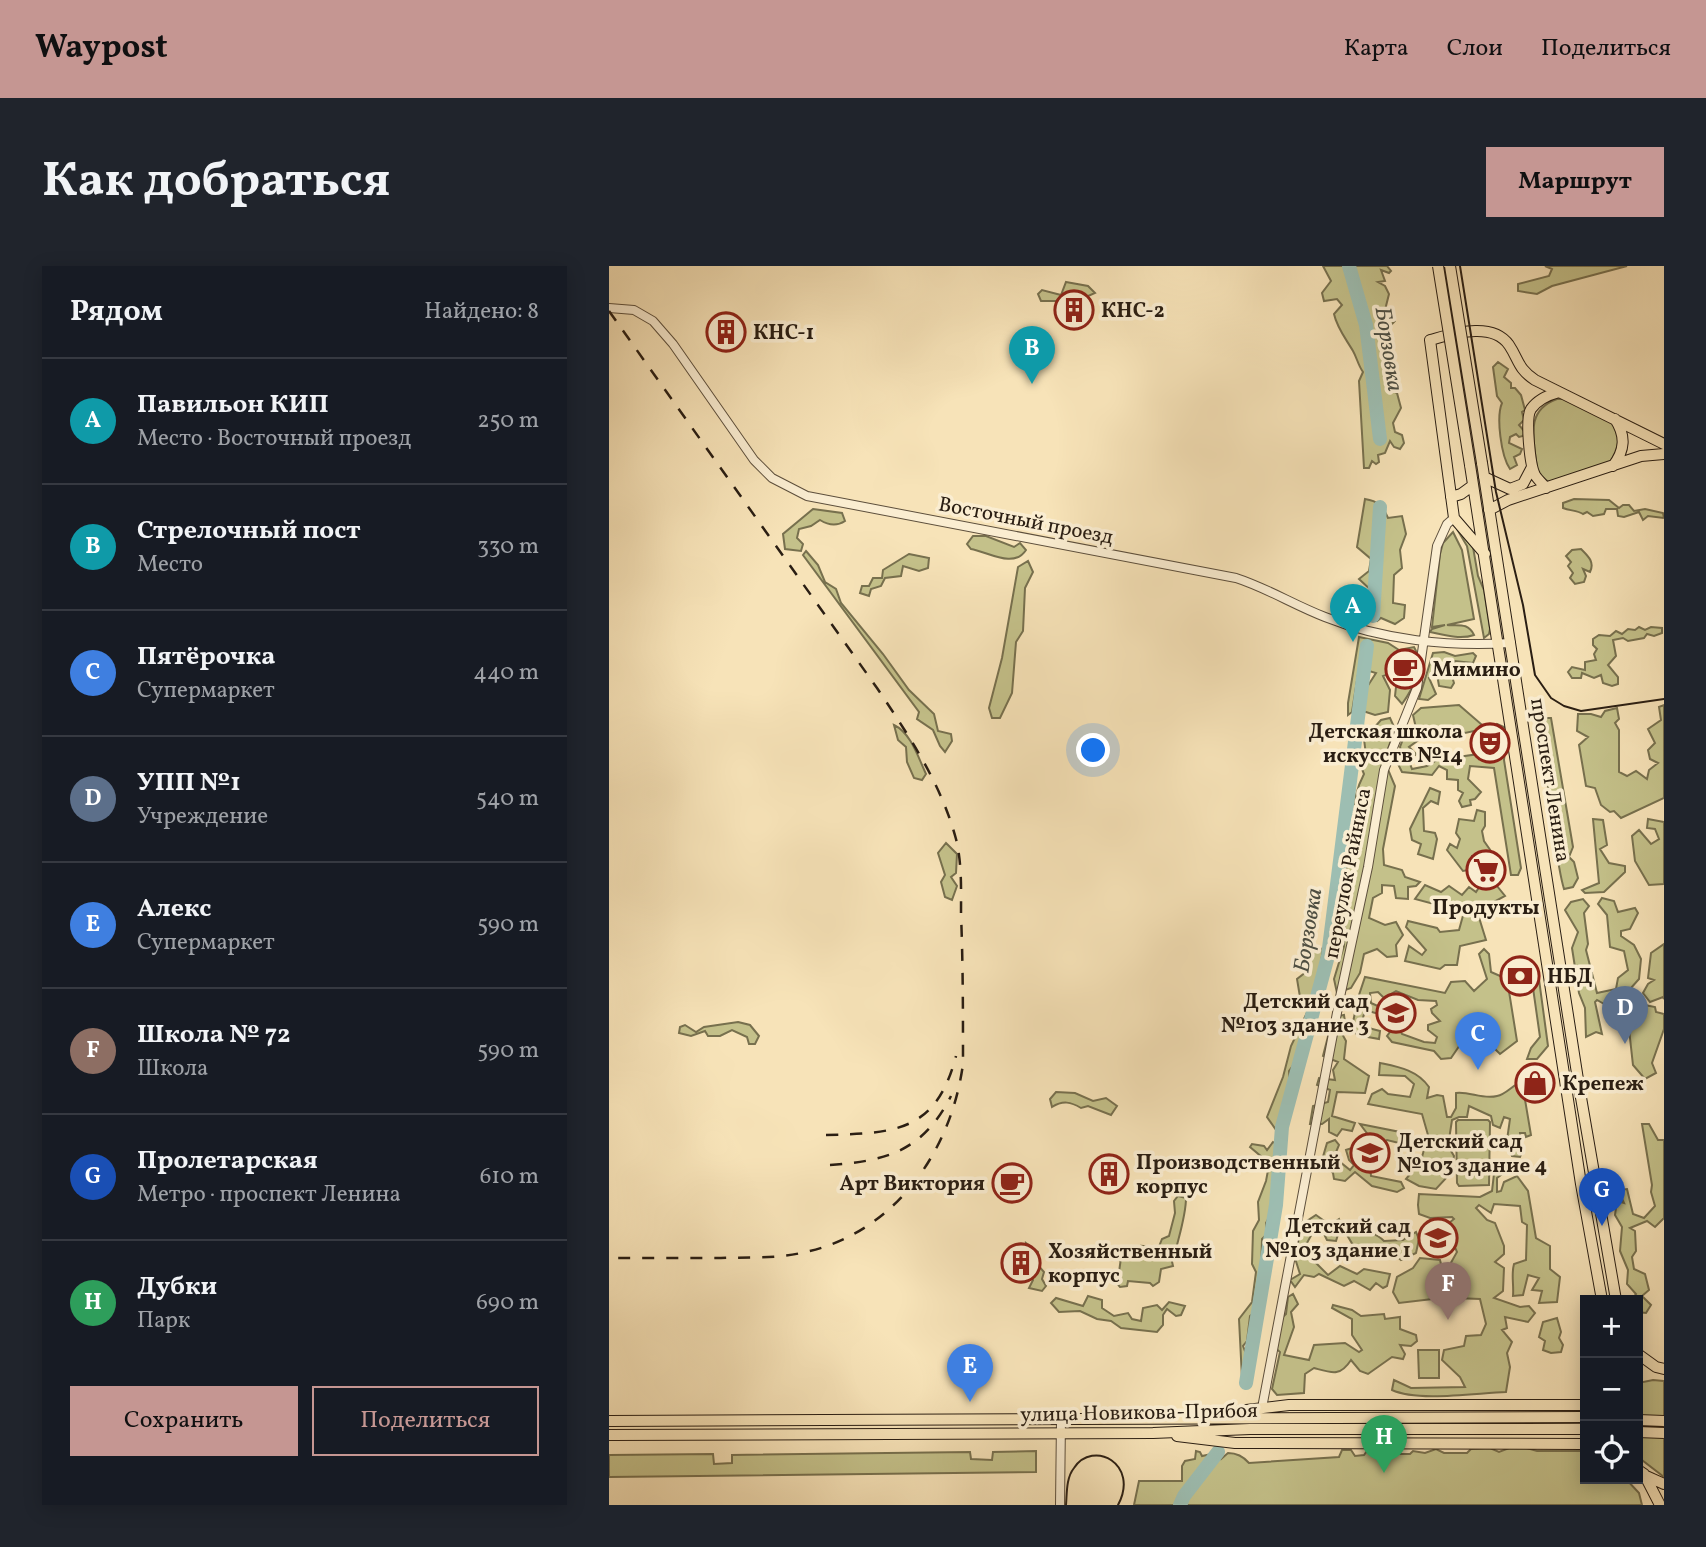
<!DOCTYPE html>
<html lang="ru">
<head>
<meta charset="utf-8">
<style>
  :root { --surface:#171b24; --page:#20242c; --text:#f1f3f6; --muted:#9ea1a6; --line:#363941; --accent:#c59692 }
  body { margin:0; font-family:Vollkorn,serif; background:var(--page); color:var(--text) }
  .controls { position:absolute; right:21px; bottom:21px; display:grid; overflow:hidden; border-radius:0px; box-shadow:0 4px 18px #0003 }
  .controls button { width:63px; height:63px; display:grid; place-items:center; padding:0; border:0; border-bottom:2px solid var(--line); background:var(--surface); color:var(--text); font:35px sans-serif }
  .you { position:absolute; left:485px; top:485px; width:24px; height:24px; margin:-18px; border:5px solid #fff; border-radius:50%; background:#1a73e8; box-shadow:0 0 0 10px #1a73e833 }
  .badge { display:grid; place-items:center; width:46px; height:46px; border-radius:50%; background:var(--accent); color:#fff; font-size:23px; font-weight:700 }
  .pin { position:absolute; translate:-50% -58px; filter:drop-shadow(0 2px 4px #0008) }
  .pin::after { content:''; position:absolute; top:37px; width:24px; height:21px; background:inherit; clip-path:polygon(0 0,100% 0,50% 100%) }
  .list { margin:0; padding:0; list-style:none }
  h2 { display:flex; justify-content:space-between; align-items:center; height:91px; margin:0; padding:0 28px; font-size:30px }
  h2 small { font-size:23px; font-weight:400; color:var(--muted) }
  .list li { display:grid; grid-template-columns:46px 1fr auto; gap:21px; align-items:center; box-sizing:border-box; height:126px; padding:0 28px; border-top:2px solid var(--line) }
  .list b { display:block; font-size:26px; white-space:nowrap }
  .list p { margin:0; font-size:23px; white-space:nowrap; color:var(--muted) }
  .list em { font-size:23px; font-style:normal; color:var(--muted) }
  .actions { display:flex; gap:14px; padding:21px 28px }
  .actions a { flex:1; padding:16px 0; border:2px solid var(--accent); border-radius:0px; text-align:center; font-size:24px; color:var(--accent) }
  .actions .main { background:var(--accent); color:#111 }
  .icon { flex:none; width:38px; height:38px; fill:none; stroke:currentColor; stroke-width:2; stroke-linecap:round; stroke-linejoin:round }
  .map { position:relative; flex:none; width:1055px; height:1239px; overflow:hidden; border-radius:0px }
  header { display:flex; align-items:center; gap:42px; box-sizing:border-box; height:98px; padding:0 35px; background:var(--accent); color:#111 }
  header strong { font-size:33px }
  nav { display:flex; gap:38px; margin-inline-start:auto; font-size:24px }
  .intro { display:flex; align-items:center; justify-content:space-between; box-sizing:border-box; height:168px; padding:0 42px }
  h1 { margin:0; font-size:49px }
  .button { padding:18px 32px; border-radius:0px; background:var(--accent); color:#111; font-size:24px; font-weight:700 }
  main { display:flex; gap:42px; padding:0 42px }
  aside { flex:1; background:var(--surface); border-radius:0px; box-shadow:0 4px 18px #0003 }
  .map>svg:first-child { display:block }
</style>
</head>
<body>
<header>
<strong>Waypost</strong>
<nav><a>Карта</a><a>Слои</a><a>Поделиться</a></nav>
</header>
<div class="intro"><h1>Как добраться</h1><a class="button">Маршрут</a></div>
<main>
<aside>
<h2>Рядом<small>Найдено: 8</small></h2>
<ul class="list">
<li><span class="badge" style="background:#0f9aa8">A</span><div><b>Павильон КИП</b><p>Место · Восточный проезд</p></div><em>250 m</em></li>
<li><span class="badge" style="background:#0f9aa8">B</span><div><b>Стрелочный пост</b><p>Место</p></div><em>330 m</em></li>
<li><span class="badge" style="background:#3f7fe0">C</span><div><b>Пятёрочка</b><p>Супермаркет</p></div><em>440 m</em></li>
<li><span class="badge" style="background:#5c6f8a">D</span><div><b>УПП №1</b><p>Учреждение</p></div><em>540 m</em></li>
<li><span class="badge" style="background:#3f7fe0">E</span><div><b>Алекс</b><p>Супермаркет</p></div><em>590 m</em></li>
<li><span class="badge" style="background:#8d6e63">F</span><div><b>Школа № 72</b><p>Школа</p></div><em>590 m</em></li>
<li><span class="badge" style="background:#1a4fb4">G</span><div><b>Пролетарская</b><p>Метро · проспект Ленина</p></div><em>610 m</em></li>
<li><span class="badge" style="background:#2e9e5b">H</span><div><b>Дубки</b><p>Парк</p></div><em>690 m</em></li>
</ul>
<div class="actions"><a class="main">Сохранить</a><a>Поделиться</a></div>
</aside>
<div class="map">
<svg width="1055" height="1239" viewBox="0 0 1055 1239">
  <rect width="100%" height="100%" fill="#f7e3b8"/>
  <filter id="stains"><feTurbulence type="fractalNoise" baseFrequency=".00286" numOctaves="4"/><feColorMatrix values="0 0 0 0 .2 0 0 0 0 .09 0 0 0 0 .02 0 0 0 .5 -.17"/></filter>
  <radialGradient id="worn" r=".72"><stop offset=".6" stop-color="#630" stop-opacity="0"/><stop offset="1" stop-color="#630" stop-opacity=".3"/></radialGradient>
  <path fill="#c4c18a" stroke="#77704e" stroke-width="2" d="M714,0h64l4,5 -2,2 -8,-3 4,11 -7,1 7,4 4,8 -4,16 9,5 1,6 -8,8 4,5 -5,17c7,10 9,28 6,40l5,2 4,15 -8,15 2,9 7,3 2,8 -4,6 -6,-2 -4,-6 -5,12 -7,2 1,7 -3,2 -4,-3 -3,7h-5l-5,-87 4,-9c-5,-7 -6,-14 -10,-21 -7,-12 -16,-23 -19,-37l8,-9 -5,-6 -13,2 -2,-8 9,-12z
    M936,0h82l-75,20 -15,8 -19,-3v-7l31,-8 3,-7z
    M457,16l22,4 7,7 -7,3 2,5 -6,5 5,7 -4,5 -20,-6 -5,-11h-19l-3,-7 4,-4 19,5z
    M889,96l10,7 -4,8 7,6v5h4l6,7 4,15 -3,2 2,8 -5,5 6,7 -2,4 -4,1 -3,-3 -6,3 -1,6 13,6 -2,5 -6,3 3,8 -7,4c-9,-13 -14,-52 -8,-66l-5,-7 -4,-29z
    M948,133h7l48,24 4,4 5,16 -9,18 -63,21 -9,-6 -3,-6c-2,-28 -14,-59 20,-71z
    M756,233c13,2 18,7 23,19l14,-2 4,18 -6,16 2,18 -8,7 -1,28 12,2 -1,13 -9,6 -14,-6 -4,3 -11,-5 -4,4 -8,-5 18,-24 -13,-12 10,-8 2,-12 -14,-12z
    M965,233l35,1 10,8 4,-3h6l5,6 11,-2 18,4 1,5 -16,-2 -5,4 -4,-8 -15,5 -6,-1 -1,-7h-11l-2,5 -11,2 -6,-4 -4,2c-6,-4 -13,-3 -20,-6v-5z
    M204,243l29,4 3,8c-9,6 -17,4 -25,-1l-9,6 -12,3 -2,9 6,6 -2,7 -16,-2 -2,-15z
    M848,263l16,18 5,29 6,14 6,39 -1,5 -5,4 -17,-92z
    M844,266l9,18 12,69 -27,6c11,1 21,-3 27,10 -14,5 -30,0 -44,-3l2,-3 13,-4 -13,2 8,-73 3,-11z
    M364,270h13l28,11 6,-4 6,7c-12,19 -38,2 -55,-1l-4,-5z
    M972,283c7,7 14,13 9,23l-7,-3 3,7 -2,6 -9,2 -5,-6 3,-5 -5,-7 3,-4 -5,-6 6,-6z
    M197,285l12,14 7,17 11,7 5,14 42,51 26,36 25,24 4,17 13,3 1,7 -7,11 -5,-6 -7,-16 -16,-11 2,-7 -116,-157z
    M300,288l20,4 -1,10 -9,3 -16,-5 -2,10 -16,2 -4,8 -10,3 -2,7 -9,-3 2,-7h7l4,-8h9l1,-8z
    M419,295l5,11 -8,16 -2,43 -7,11 -4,51 -12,25h-8l-3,-10 13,-50 16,-91z
    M1030,361l6,3 6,-3 11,1v5l-8,3 -7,-2 -3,4 -16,3 -5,-3 -10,2 3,16 -8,9 10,12v7l-6,2 -9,-3 -2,-8 -7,3 -12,-5 -1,5h-9l-4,-6 4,-5 13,3v-8l11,-2 -2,-6 3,-5 -4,-4v-6l6,-4 11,1 6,-5 6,3 6,-5 7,1z
    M750,371l29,6 11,7 15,-3c11,18 -1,42 -12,57l-7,-8 1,-9 17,-6 -2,-9 -9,-12h-10l-3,14 -6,2 7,14 -2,22 -13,3 -12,-4 4,-24 9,-14 -17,-5 -7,44 -4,3v-12z
    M835,386l11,4 18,-3 3,3 -3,7 -18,-2 -4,12 3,10 -3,5 -12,-2 -2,-12 -8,4 7,16 -8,6 -9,-1 14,-46z
    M850,439l22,19 -2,6 -14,3 -4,-3 -8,4 -8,-4 -22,7 -14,10 7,7 -7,7 3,8 15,-3 10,-6 42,-6v5l13,-2 1,-29 4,-4 9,4 1,10 -5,8 3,6 -1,8 17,108 -3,7h-7l-17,-107 -24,-2 -2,13 13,13 -6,7 -5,1 1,5 -9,2 -3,-6 4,-8 -5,-3v-10l-11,-1v-9l-8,-4 -7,9 -30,-3 -6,-12 7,-5 -3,-8 5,-13 11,-6 -3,-13 8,-7z
    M1055,439v93l-43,20 -7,-7 -4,1 -9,-7 -6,-17 -9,-2 -7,-41 9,-8 -11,-6 1,-17h13l10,3 4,-6 12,-3 2,11 -4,4 4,7v42l8,4 9,-5 11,8 2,-9 9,-7 -8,-4 -2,-9 7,-7 -7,-14 13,-9 -2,-13z
    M781,452l5,11 -11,31 11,26 -12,63 1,16 18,5 3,7 15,5 -4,4 -8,1v12l-12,-1 -2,-12 -12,-1v8l-9,5 -4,20 16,7 11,-3 7,13 -7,10 1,11 -10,1 -10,-8 -13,5 -4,19 -9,15 -14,5 -3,-14 10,-33 3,-84 10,-20c-6,-23 -4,-47 7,-68l-5,-12 7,-7 -2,-16 17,-19z
    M934,452h8l22,129 -4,10 5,5 4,16 -5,9 -9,2c-5,-16 -5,-31 -11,-47l5,-6 -7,-11 4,-22 -12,-27 5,-11 -4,-17 5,-8 -10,-8z
    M285,459c17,8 24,32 32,49l-4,6 -8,-2 -7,-16 -1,-15 -8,-7z
    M821,522l10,4 -2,12 -7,-3 -8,7 1,23 11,2 2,6 -4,20 -15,-5 3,-10 -9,-4 -2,-11z
    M868,544l8,2v14l-3,5 2,10 7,10 -10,5h-9l-3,14 -6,1 -16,-21 3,-6 7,4 3,-9 -4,-6 3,-14 15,2z
    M984,553l10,1 4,25 -7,4 9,14 16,3v6l-21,20 -19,1 -3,-3 17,-7z
    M1039,553l16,3v62l-15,1 -14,-24 -3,-25 7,-6 12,14 8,-5 -4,-10 -8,-1z
    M337,577l11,11 -1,19 -5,4 6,9 -5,14 -7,-3 -4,-15 4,-7 -7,-22z
    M884,615l12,15 -28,15 9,29 -26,6 -3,19h-12l-5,4 -35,-8 4,-15 13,9 4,-5 -20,-23 2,-6 29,7 3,4 19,-2 5,-18 -49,-13 10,-14 16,7 8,-6 13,9 7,-8 7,5 6,-9z
    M993,632l12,3 4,11 17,-4 3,5 -8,16 -9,2v5l13,9 7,14 -2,20 -8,9 -15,8 23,3 6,6 10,2 1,5 8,2v15l-12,34 4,10 -11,6 -12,-14 -7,-63 -20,3 -9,-5 -2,2 7,32 -6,-2 -10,5 -1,-29 -6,-15 -7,-45 6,-16 -13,-22 6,-8 12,-3 6,7 -5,7 4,31 -2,6 11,43 19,-4 2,-11 10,-8 -4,-19 -14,-4 -3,-32 -9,-11z
    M1055,678v55l-1,-2 -13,5 -7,-9 5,-9 6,-4 -6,-2 3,-25z
    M705,681l9,2 -5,34 5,16 -8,15 -9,8 2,15 -10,15 -1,8 -8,11 1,15 -8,26v9l-6,9 -9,-13 16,-40 8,-31 23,-48 -14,-1 -3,-18 9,-7 2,-19z
    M875,683l5,5 2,18 16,7 10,62 -17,13 -6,-6v-8l-9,-2 -8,-16 -11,3 -2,14 -13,19 -10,1 -7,-8 -42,-9 -5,-6 6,-8h6l3,6 22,8 11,1 2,-6 -9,-7v-5l12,-4 -8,-8 -1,-4 6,-4 -1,-4 -18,-1 -22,-9 -12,7 -6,-6 -8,1 1,10 18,8 2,-14 5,-1 5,4 -2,11 3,6 -5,4h-6l-4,6 -7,-3 -1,-10 -14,-4 -4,16 19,5 -1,8 -22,-4 -5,-8 6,-29 7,-21 80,16 6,-11 14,-1 9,10 13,-12 -8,-25z
    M926,701l3,5 10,74 -11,13h-10l4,-11 9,-11 -9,-63z
    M735,749l1,7 -4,10 5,9 -2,18 25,17 -4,17 -28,-1 -5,24 23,7 -3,8 -10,-2 -5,7 -8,-4v-13l-7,5h-12l3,-18 15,-4 2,-12 -13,-5 2,-7 16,2 -2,-10 5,-8 -15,-6 10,-39z
    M129,756l12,3 9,11 -4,8h-6l-2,-7 -15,-7 -12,6h-12l-3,-5 -14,5 -12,-3 1,-6 5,-2 11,7 8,-5z
    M771,797c19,4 37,7 49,24l-2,11 10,-3 6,1 4,21h4l5,-9v-15c13,-2 27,7 41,3 10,-2 16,-12 25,-14l9,53 -5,2 -1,-4h-5l2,19 -2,5 -8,-1 -5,-16 3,-21 -6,-2 -4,11 -7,-3 -2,-9 -22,-10 -2,11h-8l-7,3 -4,26 6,10 -2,11 -5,3 1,6 -12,13 -17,-3 -13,-7 5,-6 -3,-11 14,-5 6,-22 -6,-21 -54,-10 4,-10 10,-5 6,5 22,3 4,-13 -9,-8 -26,-1z
    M447,826l19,1 18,8 13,-3 11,8 -6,9 -23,-9 -7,2c-10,-6 -18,-8 -29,-1l-2,-8z
    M849,854h30l2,2 -1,63 -30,1 -2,-3 -1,-61z
    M751,858l50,10 3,7 -10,3 -16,-4 -26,14 9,11 1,11 30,6 3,6 -7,4 -25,-6 -17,-14 -10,9 -11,-2 -1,-6 -11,-13 5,-17 8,-3 4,5 -5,12 16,13 4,-5 -5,-5 -3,-10 9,-3 1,-7h12l1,-4z
    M1033,858h7l9,16h6v78l-9,9 -8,-6 -17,7 5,3 1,20 -4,6 2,12 11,5 4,16 -7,6 9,9 -5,8 -8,-1v-12l-6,-1 4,-5 -9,-10 1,-14 -8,-19 2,-24 -7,-12 2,-14 7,2 -6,-13 9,-1 6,25 11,4 11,-12 -4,-14 1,-7z
    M664,876l5,3 -8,71 -4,7 1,11 -5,5 -2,69 -10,8 -3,25 -4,5 9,23 -1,12 -9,-3 -3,-59 13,-17 4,-30 -4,-8 1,-33 6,-11 -1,-18 8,-21 4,-21 -8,-3 -12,-10 2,-3 12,2 3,4z
    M886,899l6,10 -4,3v14l4,-1 3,-9 13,-6 11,15 8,47 14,8v23l10,8 -3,25 -18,1 3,-12 -10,-1 7,-12 -11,-3 -5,20 -10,1c1,-12 -2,-21 1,-32l12,-4 1,-35 -5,-3 -2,-16 -26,-2 -3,9 -12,-8 -3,3 11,12 8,3 9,23v8l-9,8 9,6 -1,23 -9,7 26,9 9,-1 6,7 -7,9 -23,-5 2,11 -5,2 10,12 -5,11 3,14 -4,25c-30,1 -88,10 -114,-2l2,-10 17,8 54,-1 -5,-10 -18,-17 2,-10 20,-4 2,-10 15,-1 5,-11 -6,-25 -25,-1 -7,-7 -7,7 -42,5 -6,-11 4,-15 16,-9 7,-10 20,2 2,8h6l9,-16 -5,-12 -5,-4 2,-13 5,-4 -2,-2 -22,1 -11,-4 -1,-9 1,-11 61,3 12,-6z
    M569,930l8,2c0,17 -7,38 -11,55l-4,4 2,9 -12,3 -2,13 -6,4 -3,-3 -22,-2 -1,5 -7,1 -6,-7 5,-8 3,-21c15,-7 21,-6 36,-2l4,-10 7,-3 6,-23 -1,-12z
    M707,949l14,10 9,-6 2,6 -5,16 -9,-1 -3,-6 -11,-2 -10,18 25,25 12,-9 17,8 7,-5 26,5 -3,12 -4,2 -7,-5 -6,7 -16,-9 -10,5 -25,-12 -5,3 -10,-2 -9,12 -5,-7 10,-6 -6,-19 10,-32z
    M746,959c10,7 21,7 29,16l19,-1 13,-8 3,7 -3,14 -15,7 -8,-7 -40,-8 -6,-10z
    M417,977l12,9 -2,11 8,9 -2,7 4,7 -4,5 -13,-3 4,-8 -5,-7z
    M684,1028l5,10 -7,8 3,15 -10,28 25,5 5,-15 31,-2 14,9 3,-2 -10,-15v-16l-20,-11 1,-3 19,5 9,6 23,-2 1,5 15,-2v12l16,6 1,6 -6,5 -11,-1 5,9 -2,5 -11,-2 -24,17 -8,-3 -9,-11c-11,17 -19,13 -37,8l-9,6 -1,19 -27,2 -5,-6 8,-37 -9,-8 4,-20 11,-10 2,-17z
    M479,1030l14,4v8l12,8 14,-3 4,6 9,2 2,-13 14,-3 5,5 7,-8 16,4 -4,9 -5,1 -9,-7 -4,6v10l-6,7 -36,-4 -10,-7 -14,-2 -17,-8 -21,1 -8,-9 5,-5 27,8z
    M948,1052l4,14 -2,6 4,7 -2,7 -10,1 -8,-3 2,-9 -6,-4 4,-15z
    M809,1084h21v28h-20z
    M1044,1114l11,1v96l-26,-20v-74z
    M908,1179l20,6h48v28h41l13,14 3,12h-508l5,-24h43v-15l3,-5 10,-2 1,-8 4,1 2,4 14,-3 5,6 7,-6c9,0 15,3 21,10l90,-6 3,-7h9l4,6 9,-1 3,-4c10,-1 20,1 30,1l1,2h12l3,-3 12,2 11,-4 8,4h23l4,-4 19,-1 9,4z
    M427,1185v21l-427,5v-22l104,-1 1,10 18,-1v-8l238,-3 1,7 21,1 1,-8z"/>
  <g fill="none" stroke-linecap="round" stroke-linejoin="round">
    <path stroke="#9dbeb2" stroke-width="14" d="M740,0l17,59 14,114
      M764,350l7,-109
      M637,1117l30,-178 6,-78 46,-171 39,-310
      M571,1239l4,-9 34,-44"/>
    <g stroke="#5d4f3c" stroke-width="10">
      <path id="minor" d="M0,42l25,2 19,11 20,23 81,116 18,18 35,18 429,82c31,10 58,27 89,39 57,23 124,30 186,26
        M653,1142l78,-411 28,-130 16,-97 33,-82 20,-142 10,-22 7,-6
        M451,1239l1,-86"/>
    </g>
    <g stroke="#2a1e13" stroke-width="12">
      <path id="major" d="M873,197l97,623 37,214
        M861,199l111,719 21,116
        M1004,200c12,-16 13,-30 2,-47
        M875,211l26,12 13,-5 9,-17
        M937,222c-3,-4 -8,-8 -11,-13 -5,-9 -10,-57 -4,-66 7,-10 17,-14 28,-17
        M842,231l10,-3 11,-8
        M880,244l19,-10 133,-44 23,-2
        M876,288l-31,-36 -24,-178c23,-6 62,-19 79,5 10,15 9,24 26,35l129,64
        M1029,1088l18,13 8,2
        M620,1146l60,-7h296
        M0,1155l976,-4
        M0,1169l544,-2 97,-4h335
        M568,1170l58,7 350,1
        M1029,1204l6,4 16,31
        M1035,1209l20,9"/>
    </g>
    <use href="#minor" stroke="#faedd1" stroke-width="8"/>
    <use href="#major" stroke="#f7e3b8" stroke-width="10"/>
    <path stroke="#2a1e13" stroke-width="2" d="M851,0l36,226 27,113 12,70 16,23 13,8 17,5 83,-12
      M457,1239c1,-12 0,-27 8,-37 19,-29 66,-4 44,37"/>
    <path stroke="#2a1e13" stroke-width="2.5" stroke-dasharray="12 12" stroke-linecap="butt" d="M0,45l268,377c32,48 64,95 79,151 6,24 5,51 5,75 2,50 2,100 2,150 -12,89 -70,171 -162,189 -26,6 -54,4 -80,5 -37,0 -75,0 -112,0
      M217,869c68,-2 110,-2 130,-79
      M221,899c57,-4 93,-14 121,-69"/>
    <g stroke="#2a1e13" stroke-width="12" stroke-linecap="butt">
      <path id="major-bridge" d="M829,0l32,199
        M841,0l32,197
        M1029,1154l26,1
        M1029,1166l26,1"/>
    </g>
    <use href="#major-bridge" stroke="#f7e3b8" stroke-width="10"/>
  </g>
  <defs>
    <g id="building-ring" transform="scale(2.0125)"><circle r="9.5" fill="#faedd1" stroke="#8f2418" stroke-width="1.5"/><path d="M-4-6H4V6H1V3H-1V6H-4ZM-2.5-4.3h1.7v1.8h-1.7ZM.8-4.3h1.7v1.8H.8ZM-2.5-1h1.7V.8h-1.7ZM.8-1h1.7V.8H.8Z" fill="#8f2418"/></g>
    <g id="cafe-ring" transform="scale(2.0125)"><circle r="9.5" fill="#faedd1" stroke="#8f2418" stroke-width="1.5"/><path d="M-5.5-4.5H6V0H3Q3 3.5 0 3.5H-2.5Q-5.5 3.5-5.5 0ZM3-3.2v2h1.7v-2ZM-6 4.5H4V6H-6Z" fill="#8f2418"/></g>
    <g id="theatre-ring" transform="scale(2.0125)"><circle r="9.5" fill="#faedd1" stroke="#8f2418" stroke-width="1.5"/><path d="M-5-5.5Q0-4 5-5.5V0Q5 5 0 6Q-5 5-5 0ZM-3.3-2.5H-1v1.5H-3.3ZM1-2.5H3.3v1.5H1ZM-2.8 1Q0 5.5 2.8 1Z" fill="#8f2418"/></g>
    <g id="supermarket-ring" transform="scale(2.0125)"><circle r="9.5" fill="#faedd1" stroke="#8f2418" stroke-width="1.5"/><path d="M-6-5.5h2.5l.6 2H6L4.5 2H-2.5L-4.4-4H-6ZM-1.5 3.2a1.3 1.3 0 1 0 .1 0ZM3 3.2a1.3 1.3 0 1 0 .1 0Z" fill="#8f2418"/></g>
    <g id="bank-ring" transform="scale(2.0125)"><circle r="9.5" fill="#faedd1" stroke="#8f2418" stroke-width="1.5"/><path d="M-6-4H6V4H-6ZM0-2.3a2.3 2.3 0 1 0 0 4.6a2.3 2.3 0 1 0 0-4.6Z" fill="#8f2418"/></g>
    <g id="school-ring" transform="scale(2.0125)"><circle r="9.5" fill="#faedd1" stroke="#8f2418" stroke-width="1.5"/><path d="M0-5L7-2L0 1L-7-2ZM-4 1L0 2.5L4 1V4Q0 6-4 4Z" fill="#8f2418"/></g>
    <g id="shop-ring" transform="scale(2.0125)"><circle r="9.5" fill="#faedd1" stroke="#8f2418" stroke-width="1.5"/><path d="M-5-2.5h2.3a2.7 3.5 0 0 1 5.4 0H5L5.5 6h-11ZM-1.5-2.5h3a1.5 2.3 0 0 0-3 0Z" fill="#8f2418"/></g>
  </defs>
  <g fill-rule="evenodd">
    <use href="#building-ring" x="465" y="44"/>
    <use href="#building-ring" x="117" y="66"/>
    <use href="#cafe-ring" x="796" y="403"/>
    <use href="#theatre-ring" x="881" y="477"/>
    <use href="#supermarket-ring" x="877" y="604"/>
    <use href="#bank-ring" x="911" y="710"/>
    <use href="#school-ring" x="787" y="747"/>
    <use href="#shop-ring" x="926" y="817"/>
    <use href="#school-ring" x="761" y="887"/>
    <use href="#building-ring" x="500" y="908"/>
    <use href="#cafe-ring" x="403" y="917"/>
    <use href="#school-ring" x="829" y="972"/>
    <use href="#building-ring" x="412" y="997"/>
  </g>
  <g text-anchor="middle" stroke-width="7" stroke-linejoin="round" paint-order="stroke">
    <g font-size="21" font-weight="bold" fill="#2a1e13" stroke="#faedd1" text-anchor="start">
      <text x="492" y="51">КНС-2</text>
      <text x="144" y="73">КНС-1</text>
      <text x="823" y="410">Мимино</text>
      <text x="854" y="472" text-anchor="end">Детская школа<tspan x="854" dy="24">искусств №14</tspan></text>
      <text x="877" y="648" text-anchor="middle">Продукты</text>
      <text x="938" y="717">НБД</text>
      <text x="760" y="742" text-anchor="end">Детский сад<tspan x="760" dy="24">№103 здание 3</tspan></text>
      <text x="953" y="824">Крепеж</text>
      <text x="788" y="882">Детский сад<tspan x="788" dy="24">№103 здание 4</tspan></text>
      <text x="527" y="903">Производственный<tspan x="527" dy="24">корпус</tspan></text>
      <text x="376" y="924" text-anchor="end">Арт Виктория</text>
      <text x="802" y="967" text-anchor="end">Детский сад<tspan x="802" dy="24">№103 здание 1</tspan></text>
      <text x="439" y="992">Хозяйственный<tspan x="439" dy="24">корпус</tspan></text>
    </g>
    <g font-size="21" fill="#2a1e13" stroke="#faedd1">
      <text transform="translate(417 254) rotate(11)" y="7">Восточный проезд</text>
      <text transform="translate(942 514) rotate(81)" y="7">проспект Ленина</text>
      <text transform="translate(738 607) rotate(-79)" y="7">переулок Райниса</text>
      <text transform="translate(530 1146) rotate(-1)" y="7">улица Новикова-Прибоя</text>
    </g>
    <g font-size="23" font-style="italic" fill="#4c4e43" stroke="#faedd1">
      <text transform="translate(781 83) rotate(81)" y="8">Борзовка</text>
      <text transform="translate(698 664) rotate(-81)" y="8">Борзовка</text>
    </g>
  </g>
  <rect width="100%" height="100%" filter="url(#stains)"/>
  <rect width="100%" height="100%" fill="url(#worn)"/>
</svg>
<div class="controls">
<button>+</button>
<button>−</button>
<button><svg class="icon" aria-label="locate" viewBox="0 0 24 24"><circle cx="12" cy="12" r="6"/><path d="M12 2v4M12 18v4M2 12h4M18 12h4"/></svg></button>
</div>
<div class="you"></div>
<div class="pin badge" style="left:744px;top:376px;background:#0f9aa8">A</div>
<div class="pin badge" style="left:423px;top:118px;background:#0f9aa8">B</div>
<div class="pin badge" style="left:869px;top:804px;background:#3f7fe0">C</div>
<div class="pin badge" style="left:1016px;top:778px;background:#5c6f8a">D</div>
<div class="pin badge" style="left:361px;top:1136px;background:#3f7fe0">E</div>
<div class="pin badge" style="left:839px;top:1054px;background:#8d6e63">F</div>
<div class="pin badge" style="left:993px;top:960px;background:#1a4fb4">G</div>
<div class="pin badge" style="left:775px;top:1207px;background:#2e9e5b">H</div>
</div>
</main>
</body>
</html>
